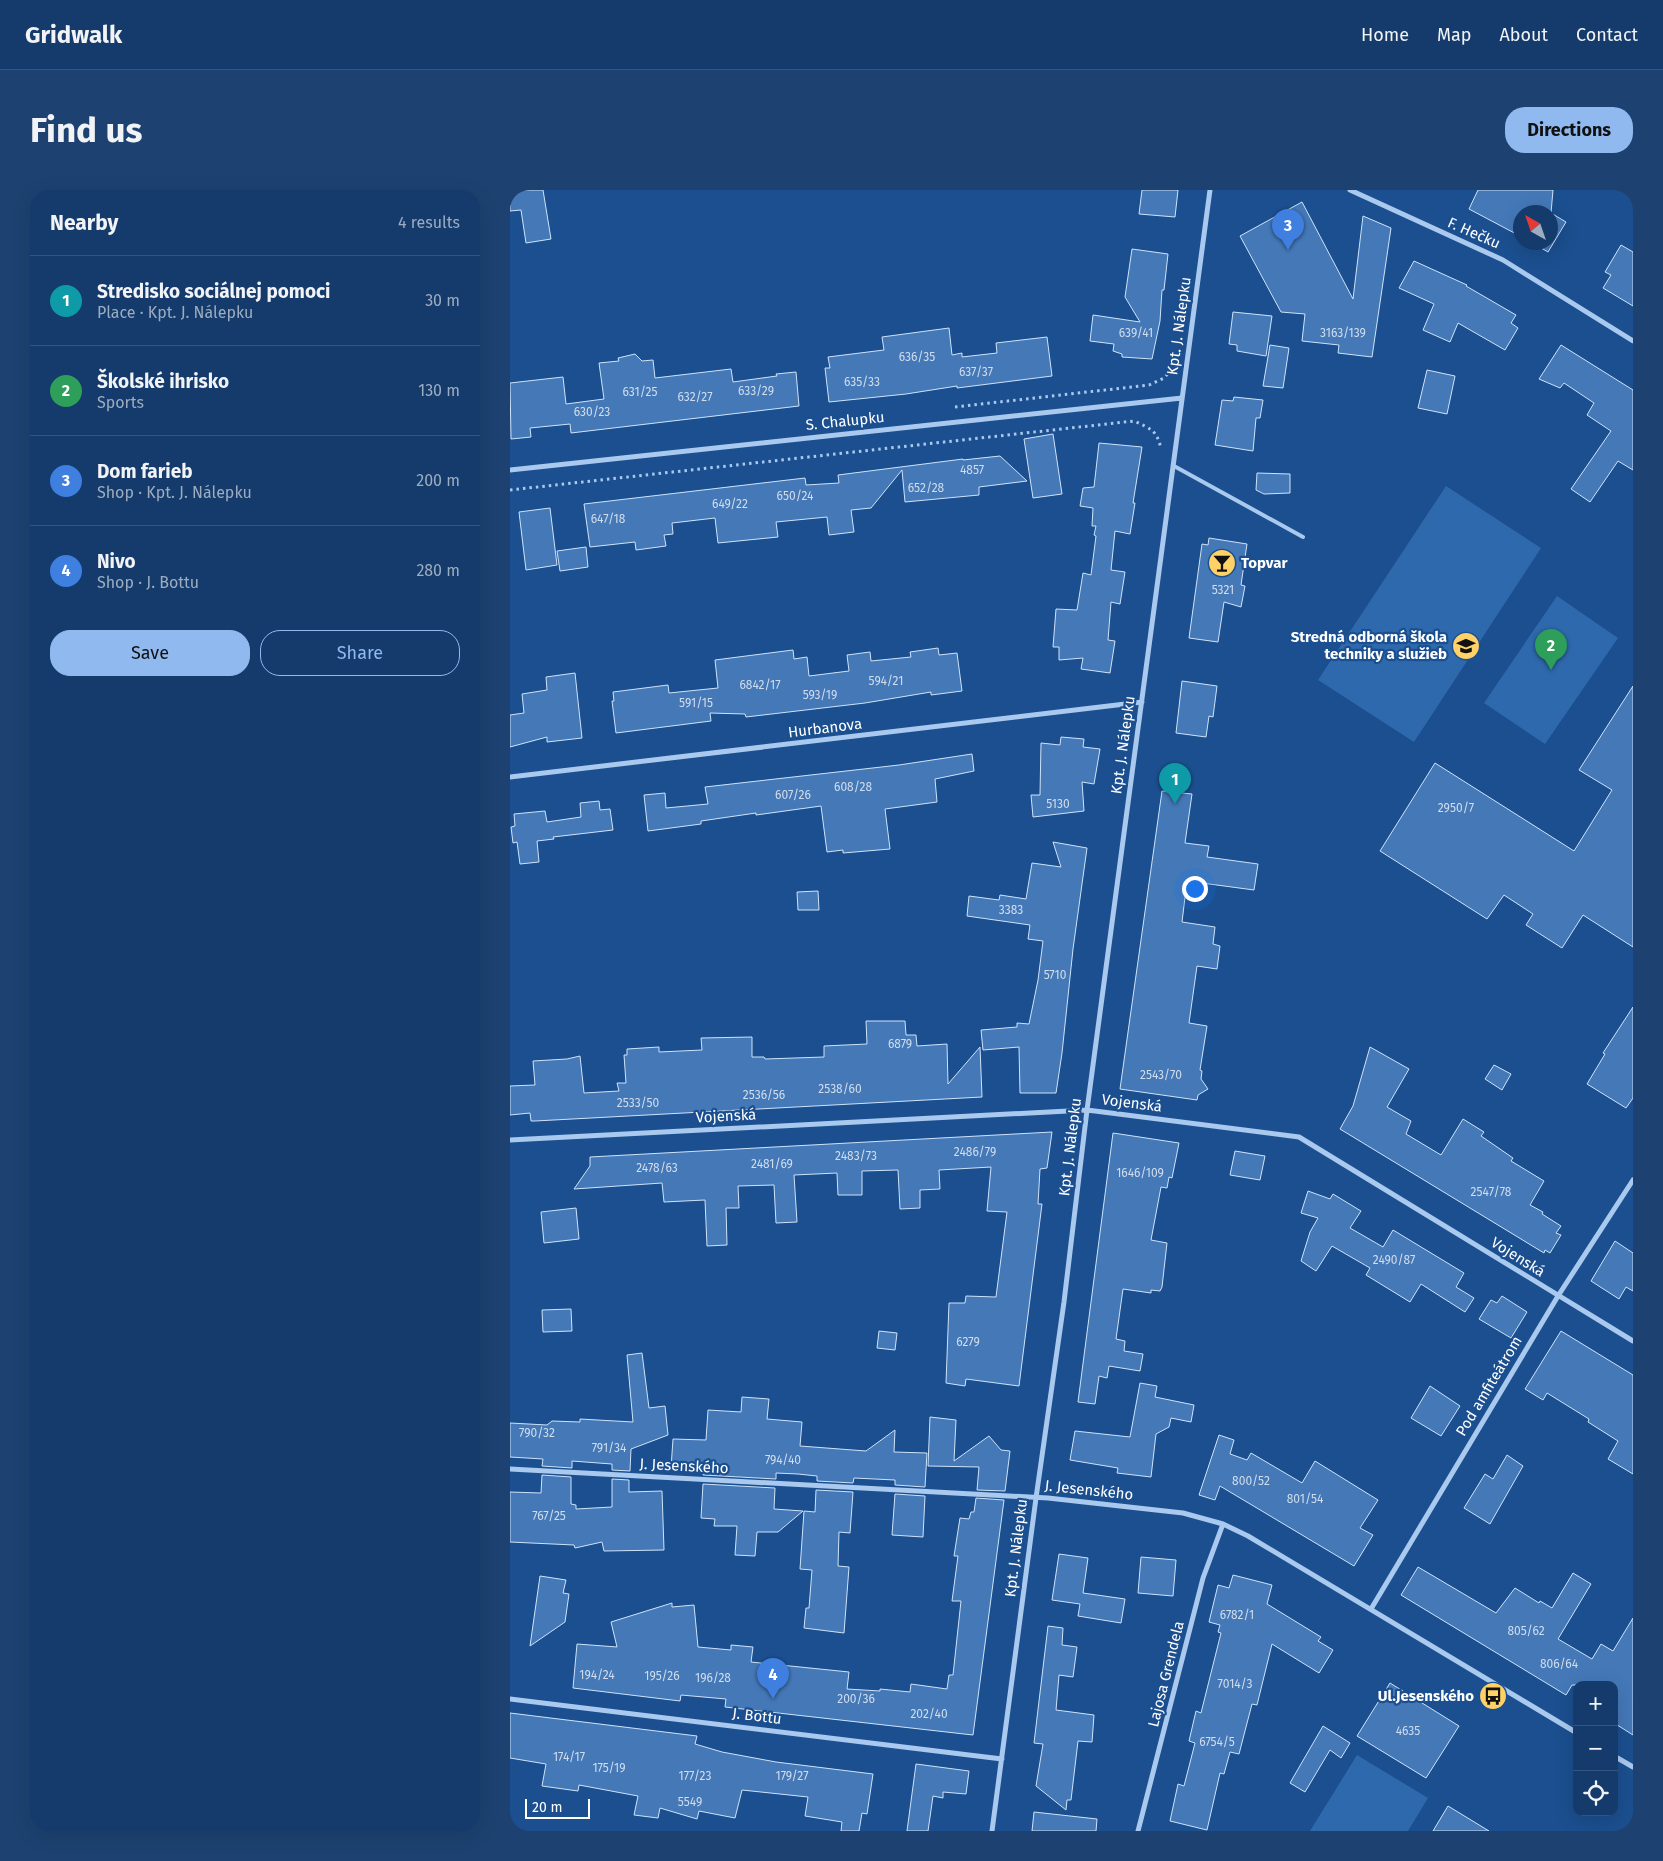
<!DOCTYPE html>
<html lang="en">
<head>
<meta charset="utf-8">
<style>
  :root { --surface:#143b6b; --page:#1d4271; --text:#f1f3f6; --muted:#9dadc1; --line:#33557e; --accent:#90b9f0 }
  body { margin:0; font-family:"Fira Sans",sans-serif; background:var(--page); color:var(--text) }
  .controls { position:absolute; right:15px; bottom:15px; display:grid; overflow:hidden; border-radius:10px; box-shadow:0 5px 20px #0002 }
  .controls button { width:45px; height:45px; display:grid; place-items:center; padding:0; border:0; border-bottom:1px solid var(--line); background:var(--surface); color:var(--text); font:25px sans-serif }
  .compass { position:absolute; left:1003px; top:15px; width:45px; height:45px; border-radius:50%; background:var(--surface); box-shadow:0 5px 20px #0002; rotate:320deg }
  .scale { position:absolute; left:15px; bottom:12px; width:65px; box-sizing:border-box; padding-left:5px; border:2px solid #fff; border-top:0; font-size:14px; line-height:18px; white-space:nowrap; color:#fff; -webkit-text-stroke:4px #1b4f8f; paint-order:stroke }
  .you { position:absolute; left:684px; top:698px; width:18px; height:18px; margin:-12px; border:4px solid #fff; border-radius:50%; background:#1a73e8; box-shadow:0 0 0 8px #1a73e833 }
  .badge { display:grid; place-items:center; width:32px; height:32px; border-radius:50%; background:var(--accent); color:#fff; font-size:16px; font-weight:700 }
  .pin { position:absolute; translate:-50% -41px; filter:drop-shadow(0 1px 2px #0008) }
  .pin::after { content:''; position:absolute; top:26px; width:18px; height:15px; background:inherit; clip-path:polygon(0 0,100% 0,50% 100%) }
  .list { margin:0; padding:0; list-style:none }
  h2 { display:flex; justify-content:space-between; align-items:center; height:65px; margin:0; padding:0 20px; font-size:21px }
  h2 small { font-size:16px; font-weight:400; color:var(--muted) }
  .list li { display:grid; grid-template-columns:32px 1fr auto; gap:15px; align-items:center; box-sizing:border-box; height:90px; padding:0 20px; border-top:1px solid var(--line) }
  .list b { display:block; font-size:19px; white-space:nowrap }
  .list p { margin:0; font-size:16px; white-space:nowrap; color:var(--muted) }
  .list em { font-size:16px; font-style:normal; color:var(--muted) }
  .actions { display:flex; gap:10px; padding:15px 20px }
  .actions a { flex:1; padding:11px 0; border:1px solid var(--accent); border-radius:20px; text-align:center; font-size:18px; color:var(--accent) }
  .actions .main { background:var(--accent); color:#111 }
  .icon { flex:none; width:28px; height:28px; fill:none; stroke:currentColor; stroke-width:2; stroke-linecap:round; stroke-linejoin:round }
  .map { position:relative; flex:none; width:1123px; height:1641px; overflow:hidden; border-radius:20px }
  header { display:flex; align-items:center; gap:30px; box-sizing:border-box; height:70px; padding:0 25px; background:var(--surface); border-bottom:1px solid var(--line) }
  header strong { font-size:24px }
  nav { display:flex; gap:28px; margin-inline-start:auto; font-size:18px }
  .intro { display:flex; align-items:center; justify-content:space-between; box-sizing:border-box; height:120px; padding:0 30px }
  h1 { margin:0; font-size:35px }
  .button { padding:12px 22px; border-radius:20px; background:var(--accent); color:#111; font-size:18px; font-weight:700 }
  main { display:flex; gap:30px; padding:0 30px }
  aside { flex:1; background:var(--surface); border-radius:20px; box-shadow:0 5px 20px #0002 }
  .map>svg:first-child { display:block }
</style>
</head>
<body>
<header>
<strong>Gridwalk</strong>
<nav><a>Home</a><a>Map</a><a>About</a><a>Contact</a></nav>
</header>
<div class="intro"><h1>Find us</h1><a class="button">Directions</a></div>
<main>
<aside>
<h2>Nearby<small>4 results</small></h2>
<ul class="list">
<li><span class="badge" style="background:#0f9aa8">1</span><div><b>Stredisko sociálnej pomoci</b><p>Place · Kpt. J. Nálepku</p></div><em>30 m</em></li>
<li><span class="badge" style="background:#2e9e5b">2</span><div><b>Školské ihrisko</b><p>Sports</p></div><em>130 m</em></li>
<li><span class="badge" style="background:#3f7fe0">3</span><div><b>Dom farieb</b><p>Shop · Kpt. J. Nálepku</p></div><em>200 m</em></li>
<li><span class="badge" style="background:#3f7fe0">4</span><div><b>Nivo</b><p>Shop · J. Bottu</p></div><em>280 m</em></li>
</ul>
<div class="actions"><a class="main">Save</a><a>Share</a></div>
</aside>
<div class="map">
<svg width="1123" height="1641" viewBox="0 0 1123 1641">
  <rect width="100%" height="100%" fill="#1b4f8f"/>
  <path fill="#2e69ad" d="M936,296l95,62 -127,194 -96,-62z
    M1047,406l61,42 -73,106 -61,-41z
    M847,1565l71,43 -20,33h-98z"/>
  <path fill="#4478b7" stroke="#cfe3fa" d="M0,0h33l8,49 -25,4 -5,-33 -11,1z
    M632,0h36l-3,27 -36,-3z
    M968,0h75l-2,23 15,9 -18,30 -17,-10h19v-30h-30v24l-51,-27z
    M792,12l51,97 10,-83 28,12 -19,129 -34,-4 1,-8 -37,-4 3,-27 -24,-2 -41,-76z
    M1111,55l12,7v54l-30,-18 8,-13 -6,-3z
    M622,59l36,5 -4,36h-2l-2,31 -8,38 -30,-2v-3l-9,-3 1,-7 -24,-3 3,-26 47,7 -15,-25z
    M904,71l53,24 -1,1 50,29 -5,8 7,5 -13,22 -47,-27 -8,19 -27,-12 11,-26 -35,-16z
    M723,122l39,4 -6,40 -29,-5v-6l-8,-1z
    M439,138l3,27 10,-2v4l35,-4 -1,-10 51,-6 5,39 -95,12v-2l-51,8 -77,8 -4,-34h5l-2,-11 56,-7 -2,-13z
    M760,155l19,3 -6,40 -20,-2z
    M1051,155l72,45v80l-15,-9 -28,41 -19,-13 40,-58 -24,-16 7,-12 -30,-20 -4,5 -21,-9z
    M125,164l7,7 11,-1 2,18 76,-9 2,13 44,-6 -1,-2 20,-2 3,34 -228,27 -1,-9 -40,4 1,9 -20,2 -1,-56 53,-6 3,27 38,-5 -5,-36 20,-2 -1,-3z
    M917,180l28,6 -8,38 -29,-6z
    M724,207l29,3 -3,18h-4l-3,33 -38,-6 7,-45 11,1z
    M543,244l9,60 -29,4 -9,-59z
    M589,253l43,4 -9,56h2l-5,31 -15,-3 -4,39 14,2 -5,32 -9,-2 -3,38 7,1 -5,32 -29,-4 2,-11 -24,2v-13h-6l3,-38 21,1 6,-37 8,2 5,-39 -2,-1 2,-9h-4l1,-18 -13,-2 3,-18 11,-1z
    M490,266l27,25 -48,6v8l-74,7 -3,-32 -31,38 -20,2 3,22 -25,3 -2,-18 -51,5 2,15 -60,6 -3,-25 -43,5 1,11 -9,1 2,11 -30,4 -1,-8 -45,5 -6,-43 221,-26 1,7 33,-2 -1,-8 125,-16v1z
    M747,283l33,1v19l-26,1 -8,-4z
    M40,318l7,57 -31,5 -7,-58z
    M699,348l38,6 -6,41 4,1 -4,21 -17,-5 -6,40 -29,-4 13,-94 6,1z
    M76,357l2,20 -28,4 -3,-20z
    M428,458l1,7 18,-2 5,38 -31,4v-3l-66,11 -119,14 -1,-3 -35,-1 1,8 -95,12 -4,-32h2l-1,-9 55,-7 1,8 49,-5 -3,-28 78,-10 1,9 13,-2 2,19 40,-5 -2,-16 23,-3 1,9 40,-4 -1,-5z
    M65,483l7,65 -35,4v-5l-37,10v-32l14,-2 -2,-19 25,-4 -1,-13z
    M672,491l35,5 -4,31 -4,-1 -3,21 -30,-4z
    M1123,496v261l-50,-32 -21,33 -36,-23 7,-11 -29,-19 -17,24 -107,-68 55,-88 139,88 38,-61 -33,-20z
    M551,547l23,2 -1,8 17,2 -6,35 -12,-2 2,29 -51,6 -2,-22h9l1,-52 19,2z
    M462,564l2,17 -39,8 2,23 -52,7 5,40 -47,4v-3l-16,2 -6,-46 -65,9v-2l-55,8v3l-53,7 -4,-36 21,-2 1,15 42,-4 -3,-17 194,-22z
    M652,601l30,3 -7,49 24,3 -2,11 51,7 -4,26 -67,-9 -5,41 33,5 -2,17 7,2 -3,23 -20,-3 -8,57 18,3 -7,44 2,1 -1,8 7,10 -10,6 -1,5 -77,-11z
    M89,611l1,9 10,-1 3,21 -60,7 1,2 -17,2 2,21 -19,2 -3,-22 -4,1 -2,-16 4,-1 -1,-12 31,-3 2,11 34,-5 -1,-14z
    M543,652l34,6 -14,101 -11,104 -6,40h-36l-1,-46 -36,3 -2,-20 36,-3v-4l12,1 9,-44 5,-39 -15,-2 2,-14 -63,-9 2,-20 30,4 1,-5 26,4 6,-36 29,4z
    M308,701l1,19h-21l-1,-18z
    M1123,817v91l-7,10 -39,-24 18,-30 -2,-1z
    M356,831h39l1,14h10l1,11 30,-2 1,40 32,-37 2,50 -447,24h-4l-1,-8 -20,2v-29l25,-1 -2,-24 34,-2 13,-3 4,37 35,-2 -2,-8h9l-2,-28h3v-6l32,-2v5l43,-2 -1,-12 51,-1v20h12l1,2 59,-2v-11l43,-2z
    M860,857l39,22 -22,38 24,14 -5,13 35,21 22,-36 21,13 -3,4 32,22 -2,3 33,20 -14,24 13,7 -1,2 19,12 -5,7 5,2 -11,18 -5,-3 -1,3 -204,-124 13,-23z
    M984,875l17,9 -9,16 -17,-11z
    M542,942l-5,36 -7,1 -2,35h4l-23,182 -53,-7 -1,7 -19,-3 3,-80h16l1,-7 30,1 11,-85 -20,-1 4,-44 -52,3 1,19 -20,1v18l-20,1 -2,-39 -36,1v24h-24l-1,-22 -43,2 3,47 -21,1 -2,-38 -36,1 1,22h-13l1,37 -20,1 -2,-46 -41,2 -2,-19 -88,6 16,-23v-9z
    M603,943l66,10 -7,35 -3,-1 -2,11 -6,-1 -10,53 16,3 -5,44 -2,4 -9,-1v3l-28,-4 -7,50 9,2 -1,10 19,3 -3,17 -31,-5 -2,12 -8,-2 -4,28 -17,-2z
    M725,961l30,5 -5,24 -30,-5z
    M798,1001l22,8 3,-5 28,17 -11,17 33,19 10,-17 71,43 -8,14 18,11 -9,14 -44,-28 -11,18 -44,-27 4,-7 -38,-22 -16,25 -15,-10 9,-29 8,-14 -17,-5z
    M66,1018l3,31 -35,4 -3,-31z
    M1105,1051l18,12v38l-7,-4 -7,12 -28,-18z
    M992,1106l25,16 -16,26 -32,-19 12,-19 6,3z
    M61,1119l1,22 -29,1 -1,-22z
    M369,1141l18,2 -2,17 -18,-2z
    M1051,1141l72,44v99l-25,-15 10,-18 -30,-19 1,-3 -42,-26 -4,7 -18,-11z
    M132,1163l7,55 16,-2 3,29 -37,14 -1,22 -18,-1v-6l-40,-3v7l-30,-2 1,-7 -33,-2v-34l37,2 5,-4 28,1v-3l53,3 -6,-67z
    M630,1193l17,3 -2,11 39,8 -3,17 -20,-4 -2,9 -13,7 -5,43 -34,-4 1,-5 -48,-8 5,-29 55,6z
    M920,1196l30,20 -19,30 -30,-18z
    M232,1207l27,2 -2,20 35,3 -2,24 66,5 29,-21 -1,22 33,1 -2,34 -30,-2v-5l-41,-2 -1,5 -36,-2v-5l-19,-2 -22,-1v6l-73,-4 1,-6 -33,-1 2,-29 33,1 2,-30 33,2z
    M420,1227l26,3 -2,41 35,-25 12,14 9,1 -5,40 -28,-1 2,-23 -51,-1z
    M709,1245l15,5 -4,14 17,6 4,-7 51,30 13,-22 63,39 -18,28 13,7 -19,31 -134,-80 -5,14 -16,-5z
    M997,1265l16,11 -33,58 -26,-16 21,-34 8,5z
    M32,1285l29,2v27l5,1v4l36,-2v-28l17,1v12l33,-1 2,59 -60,1 -2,-9 -27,6 -1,-3 -64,-3v-50l31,1z
    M193,1294l72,4 -1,21 29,2 -25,21h-21l-2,24 -20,-1 2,-29h-23l1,-7 -14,-1z
    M306,1300l37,2 -3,41 -11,-1 -1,34 11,1 -5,66 -40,-5 2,-20h3l3,-38 -12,-1 4,-58 11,1z
    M385,1304l30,2 -2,41 -31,-2z
    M466,1308l28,2 -31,235 -248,-28 1,-8 -45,-4 -1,6 -107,-13 4,-44 40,3 -6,-25 61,-19v4l22,-2 4,42 33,3v-5l22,2 -2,15 98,10 -2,17 33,2v-2l30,3 1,-8 36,5 2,-14h4l8,-74h-9l6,-45h-4l6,-38 9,1 2,-7h3z
    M549,1364l29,4 -5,35 42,6 -4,24 -43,-7 2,-12 -28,-4z
    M631,1367l35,3 -3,36 -35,-3z
    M908,1377l78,46 19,-25 24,15 1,-2 12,7 21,-35 18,11 -33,55 34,20 9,-15 12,7 20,-33v117l-19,-12v-38h-42l-6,10 -165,-100z
    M723,1385l39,10 -5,19 54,33 -3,4 15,9 -14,23 -47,-29 -15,61 -5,-1 -13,50 -9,-2 -6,22 -4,-1 -13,57 -37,-9 8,-37 6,2 11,-43 -6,-2 7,-30 5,2 20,-80 -3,-1 2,-7 -11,-3 9,-37 11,3z
    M30,1386l26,4 -3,13 6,1 -4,28 -35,24z
    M538,1436l15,2 -1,17 15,2 -4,30 -14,-2 -3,35 38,5 -2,27 -14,-1 -7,59h-4l-1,10 -30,-24 7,-42 -9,-1z
    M880,1493l69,43 -33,52 -69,-42z
    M0,1523l187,23 -2,8 27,8 54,10 97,12 -6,40 -5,-1 -3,18h-18l1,-9 -37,-6 3,-19 -66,-7 -7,28 -36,-7 -2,8 -37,-11 -2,10 -24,-3 4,-19 -59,-11 -1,6 -36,-5 4,-22 -36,-6z
    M813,1536l27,17 -9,15 -11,-8 -25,42 -15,-9z
    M406,1574l53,7 -3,23 -23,-2v6l-10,-2 -5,35h-21z
    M938,1616l41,25h-56z
    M524,1622l63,7 -1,12h-64z"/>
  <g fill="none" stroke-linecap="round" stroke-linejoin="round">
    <path stroke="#a9c9ee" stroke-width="3" stroke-dasharray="2.5 4" stroke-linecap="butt" d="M445,217l194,-22 15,-7 8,-9
      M0,300l624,-69c17,8 23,9 27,28"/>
    <path stroke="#a9c9ee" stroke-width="4" d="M664,276l129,71"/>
    <path stroke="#a9c9ee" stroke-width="5" d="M840,0l153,70 130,81
      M0,280l672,-72
      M0,587l632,-75
      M0,950l577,-30 212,27 334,204
      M0,1279l538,29 135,15 40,11 25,12 329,197
      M861,1419l187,-313 75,-116
      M0,1509l492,60
      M1104,1566l19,11
      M482,1641l44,-333 28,-196 23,-192 123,-920
      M628,1641l65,-253 20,-54"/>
  </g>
  <defs>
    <g id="bar-disc" transform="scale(1.4375)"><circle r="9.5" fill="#ffd166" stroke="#1b4f8f"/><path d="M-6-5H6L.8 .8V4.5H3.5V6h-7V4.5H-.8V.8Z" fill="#111"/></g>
    <g id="school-disc" transform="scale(1.4375)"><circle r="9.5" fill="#ffd166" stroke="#1b4f8f"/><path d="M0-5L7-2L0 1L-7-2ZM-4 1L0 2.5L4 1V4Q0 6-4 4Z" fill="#111"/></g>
    <g id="bus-disc" transform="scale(1.4375)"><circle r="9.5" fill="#ffd166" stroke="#1b4f8f"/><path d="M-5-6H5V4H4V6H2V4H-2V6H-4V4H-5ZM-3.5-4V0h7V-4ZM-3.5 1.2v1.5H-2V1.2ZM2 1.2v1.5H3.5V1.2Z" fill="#111"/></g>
  </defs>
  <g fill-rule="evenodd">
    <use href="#bar-disc" x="712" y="373"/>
    <use href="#school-disc" x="956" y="456"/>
    <use href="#bus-disc" x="983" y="1506"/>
  </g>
  <g text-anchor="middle" stroke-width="4.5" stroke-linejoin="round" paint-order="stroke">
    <g font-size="12" fill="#d0dded">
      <text x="626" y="147">639/41</text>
      <text x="833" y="147">3163/139</text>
      <text x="407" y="171">636/35</text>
      <text x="466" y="186">637/37</text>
      <text x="352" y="196">635/33</text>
      <text x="246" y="205">633/29</text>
      <text x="130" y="206">631/25</text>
      <text x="185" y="211">632/27</text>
      <text x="82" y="226">630/23</text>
      <text x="462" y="284">4857</text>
      <text x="416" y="302">652/28</text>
      <text x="285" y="310">650/24</text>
      <text x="220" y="318">649/22</text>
      <text x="98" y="333">647/18</text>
      <text x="713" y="404">5321</text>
      <text x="376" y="495">594/21</text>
      <text x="250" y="499">6842/17</text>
      <text x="310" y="509">593/19</text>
      <text x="186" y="517">591/15</text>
      <text x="343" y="601">608/28</text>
      <text x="283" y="609">607/26</text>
      <text x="548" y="618">5130</text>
      <text x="946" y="622">2950/7</text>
      <text x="501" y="724">3383</text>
      <text x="545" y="789">5710</text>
      <text x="390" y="858">6879</text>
      <text x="651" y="889">2543/70</text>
      <text x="330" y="903">2538/60</text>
      <text x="254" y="909">2536/56</text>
      <text x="128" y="917">2533/50</text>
      <text x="465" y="966">2486/79</text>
      <text x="346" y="970">2483/73</text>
      <text x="262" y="978">2481/69</text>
      <text x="147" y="982">2478/63</text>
      <text x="630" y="987">1646/109</text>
      <text x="981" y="1006">2547/78</text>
      <text x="884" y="1074">2490/87</text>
      <text x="458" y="1156">6279</text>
      <text x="27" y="1247">790/32</text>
      <text x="99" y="1262">791/34</text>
      <text x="273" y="1274">794/40</text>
      <text x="741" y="1295">800/52</text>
      <text x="795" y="1313">801/54</text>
      <text x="39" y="1330">767/25</text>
      <text x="727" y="1429">6782/1</text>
      <text x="1016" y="1445">805/62</text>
      <text x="1049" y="1478">806/64</text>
      <text x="87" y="1489">194/24</text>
      <text x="152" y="1490">195/26</text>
      <text x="203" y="1492">196/28</text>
      <text x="725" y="1498">7014/3</text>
      <text x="346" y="1513">200/36</text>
      <text x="419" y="1528">202/40</text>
      <text x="898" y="1545">4635</text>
      <text x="707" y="1556">6754/5</text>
      <text x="59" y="1571">174/17</text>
      <text x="99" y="1582">175/19</text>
      <text x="185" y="1590">177/23</text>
      <text x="282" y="1590">179/27</text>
      <text x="180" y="1616">5549</text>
    </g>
    <g font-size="15" fill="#fff" stroke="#1b4f8f">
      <text transform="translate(964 43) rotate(24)" y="5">F. Hečku</text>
      <text transform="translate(669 136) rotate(-82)" y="5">Kpt. J. Nálepku</text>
      <text transform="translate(335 231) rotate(-6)" y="5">S. Chalupku</text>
      <text transform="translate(315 538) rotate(-7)" y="5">Hurbanova</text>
      <text transform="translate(613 555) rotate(-82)" y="5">Kpt. J. Nálepku</text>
      <text transform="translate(622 913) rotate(7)" y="5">Vojenská</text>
      <text transform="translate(216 926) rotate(-3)" y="5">Vojenská</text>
      <text transform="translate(560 957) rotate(-83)" y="5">Kpt. J. Nálepku</text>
      <text transform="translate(1008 1067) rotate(32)" y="5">Vojenská</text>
      <text transform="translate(979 1196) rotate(-59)" y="5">Pod amfiteátrom</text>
      <text transform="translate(174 1276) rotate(3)" y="5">J. Jesenského</text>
      <text transform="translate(579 1300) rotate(6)" y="5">J. Jesenského</text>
      <text transform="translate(506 1358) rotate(-83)" y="5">Kpt. J. Nálepku</text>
      <text transform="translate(656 1484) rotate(-76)" y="5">Lajosa Grendela</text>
      <text transform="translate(247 1526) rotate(7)" y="5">J. Bottu</text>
    </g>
    <g font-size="15" font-weight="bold" fill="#fff" stroke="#1b4f8f" text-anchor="end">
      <text x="731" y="378" text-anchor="start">Topvar</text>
      <text x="937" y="452">Stredná odborná škola<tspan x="937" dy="17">techniky a služieb</tspan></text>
      <text x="964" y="1511">Ul.Jesenského</text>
    </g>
  </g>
</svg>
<div class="controls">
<button>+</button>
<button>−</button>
<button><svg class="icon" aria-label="locate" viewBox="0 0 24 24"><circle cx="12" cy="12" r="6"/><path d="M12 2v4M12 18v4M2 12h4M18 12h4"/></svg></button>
</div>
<svg class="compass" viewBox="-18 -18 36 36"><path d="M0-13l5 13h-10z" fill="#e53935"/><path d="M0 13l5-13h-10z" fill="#9dadc1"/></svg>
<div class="scale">20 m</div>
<div class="you"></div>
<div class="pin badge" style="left:665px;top:614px;background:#0f9aa8">1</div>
<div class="pin badge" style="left:1041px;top:480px;background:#2e9e5b">2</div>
<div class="pin badge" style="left:778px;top:60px;background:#3f7fe0">3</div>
<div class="pin badge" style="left:263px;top:1509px;background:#3f7fe0">4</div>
</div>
</main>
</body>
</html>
